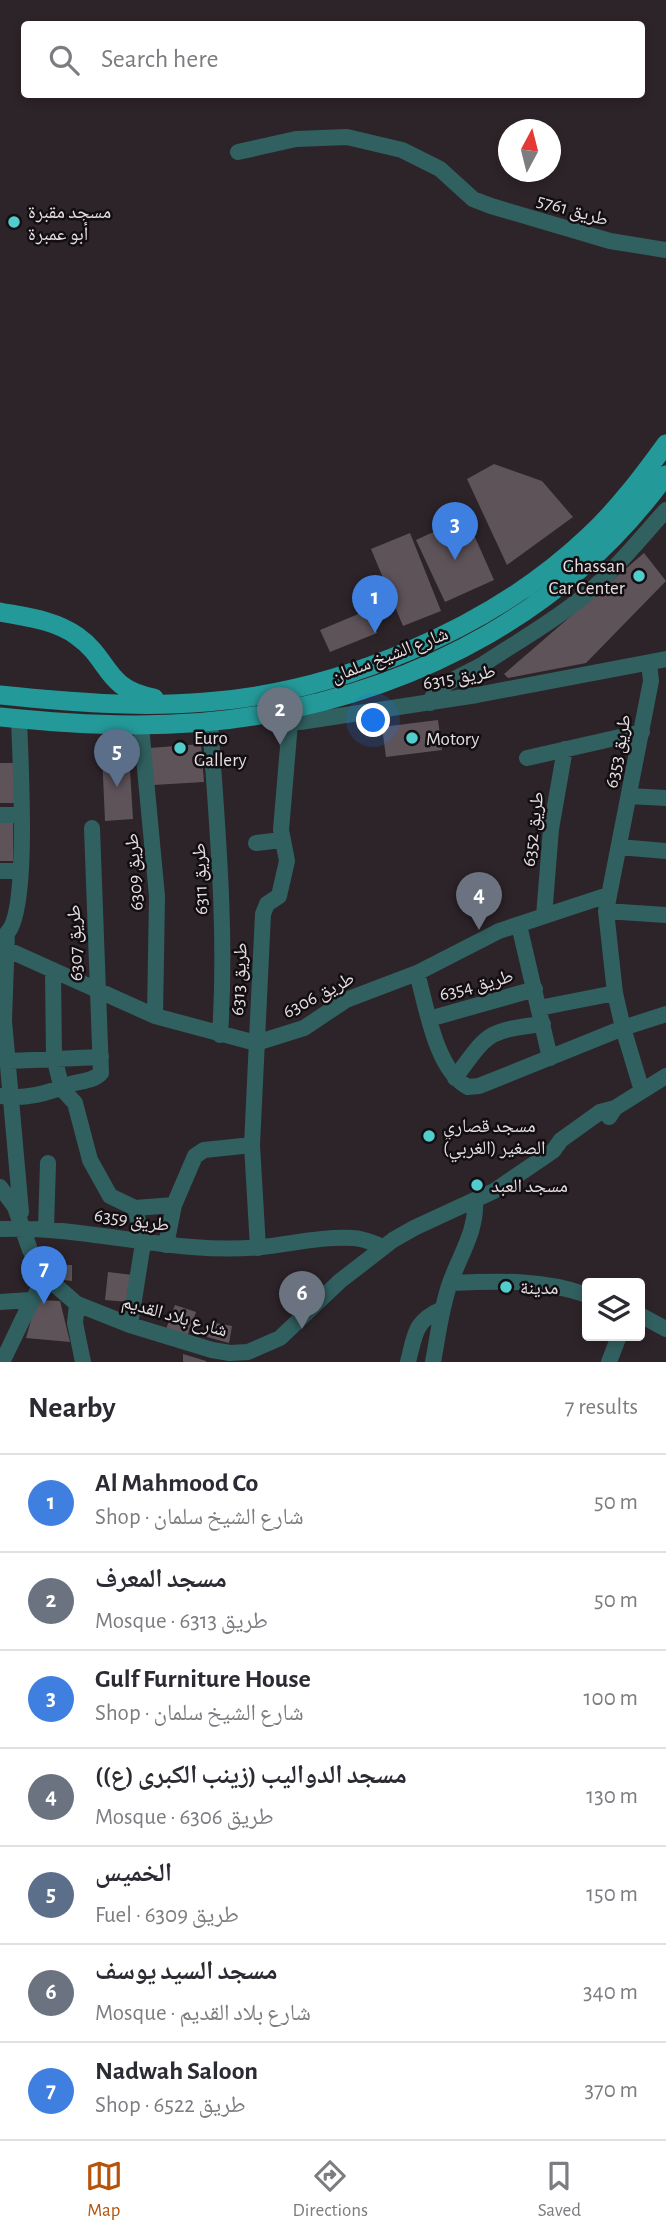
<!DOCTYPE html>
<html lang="en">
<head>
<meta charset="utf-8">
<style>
  :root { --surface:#fff; --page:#f7f7f7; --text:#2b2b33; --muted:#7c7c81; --line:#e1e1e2; --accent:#b45309 }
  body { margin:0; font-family:"Alegreya Sans","Noto Naskh Arabic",sans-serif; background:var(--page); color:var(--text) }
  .controls { position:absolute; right:21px; bottom:21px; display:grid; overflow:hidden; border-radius:7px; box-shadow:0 4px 10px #0003 }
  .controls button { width:63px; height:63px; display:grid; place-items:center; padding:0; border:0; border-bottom:2px solid var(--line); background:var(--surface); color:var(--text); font:35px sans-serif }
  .compass { position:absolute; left:498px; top:119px; width:63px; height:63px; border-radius:50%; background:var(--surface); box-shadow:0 4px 10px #0003; rotate:7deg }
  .you { position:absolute; left:374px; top:721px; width:24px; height:24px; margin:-18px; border:5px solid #fff; border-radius:50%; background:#1a73e8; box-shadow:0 0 0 10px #1a73e833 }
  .badge { display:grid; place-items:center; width:46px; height:46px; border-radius:50%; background:var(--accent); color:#fff; font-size:23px; font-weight:700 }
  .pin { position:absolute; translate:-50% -58px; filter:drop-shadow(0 2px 4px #0008) }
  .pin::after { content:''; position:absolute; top:37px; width:24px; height:21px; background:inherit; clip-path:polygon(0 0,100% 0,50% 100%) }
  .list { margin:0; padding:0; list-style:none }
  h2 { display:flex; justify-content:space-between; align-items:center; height:91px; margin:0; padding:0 28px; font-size:30px }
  h2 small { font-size:23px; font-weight:400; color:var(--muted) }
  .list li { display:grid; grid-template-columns:46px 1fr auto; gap:21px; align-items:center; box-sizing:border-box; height:98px; padding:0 28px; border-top:2px solid var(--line) }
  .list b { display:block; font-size:26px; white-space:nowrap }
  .list p { margin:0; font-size:23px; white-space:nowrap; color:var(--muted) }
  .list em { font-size:23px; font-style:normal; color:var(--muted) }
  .icon { flex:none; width:38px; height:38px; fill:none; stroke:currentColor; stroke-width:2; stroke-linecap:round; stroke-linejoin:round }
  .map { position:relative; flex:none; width:666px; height:1362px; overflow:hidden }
  .search { position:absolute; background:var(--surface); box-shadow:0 4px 10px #0003; left:21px; right:21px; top:21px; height:77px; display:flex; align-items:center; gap:18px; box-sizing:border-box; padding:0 24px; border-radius:7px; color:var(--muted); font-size:26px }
  .sheet { height:777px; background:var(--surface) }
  nav { display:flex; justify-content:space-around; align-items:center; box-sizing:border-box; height:98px; border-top:2px solid var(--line); background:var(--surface); font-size:19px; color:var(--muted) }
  nav a { display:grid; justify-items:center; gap:4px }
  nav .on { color:var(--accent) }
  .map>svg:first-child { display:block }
</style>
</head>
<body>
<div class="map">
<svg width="666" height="1362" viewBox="0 0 666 1362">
  <rect width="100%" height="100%" fill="#2d2429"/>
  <path fill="#5e5359" d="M494,464l48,17 31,36 -66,48 -40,-86z
    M466,517l28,63 -49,22 -29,-62z
    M410,533l31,78 -38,15 -32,-77z
    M644,553l22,28 -80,82 -78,15 -4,-4z
    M368,610l9,23 -47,19 -10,-22z
    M438,720l4,30 -56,7 -4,-30z
    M201,744l3,38 -51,3 -3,-37z
    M129,753l4,66 -28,2 -3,-67z
    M0,763h14v40h-14z
    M0,819h13v42h-13z
    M63,1265h9v16l-9,-1z
    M108,1272l25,3 -4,27 -24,-2z
    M37,1300l23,1 10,41 -44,-4z
    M175,1305l21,7 -9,25 -21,-8z
    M210,1322l22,4 -3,17 -22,-6z
    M183,1354l23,7v1h-23z"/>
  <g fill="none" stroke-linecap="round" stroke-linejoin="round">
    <path stroke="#316060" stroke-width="16" d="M238,152l58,-13 51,-2 55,13 38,19 33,30 18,7 119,35 56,9
      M430,703c3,-18 39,-30 55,-40 33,-22 68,-41 99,-67 30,-25 56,-57 82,-86
      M210,722c7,104 17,208 10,313
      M282,722h18l177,-27 189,-36
      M141,726l16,170 -2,120
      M527,758l115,-26
      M629,796l37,2
      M0,815h22
      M256,843l26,-3
      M619,847l47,4
      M0,871h21
      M606,911l60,4
      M544,916l7,-87 14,-80
      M519,925l31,133
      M7,933l-3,88 17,191
      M7,933c23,-22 13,-177 12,-214
      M6,949l149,67 101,27 48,-15 42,-28 71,-27 82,-42 109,-36
      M53,970l1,87 8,32 13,14 15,57 20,36 25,12 8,35 -13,82
      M417,973c9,32 19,98 51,114l11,-1 144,-58 43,-14
      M539,1008l76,-15
      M429,1019l106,-30
      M9,1061l92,-4
      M455,1078c34,-46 31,-47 88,-54
      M642,1091l-19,-63 -8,-35 -9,-82 45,-230 -2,-18
      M0,1096c25,4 48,-3 71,-12 10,-3 23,-3 30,-11l-9,-245
      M609,1117l6,-9 51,-32
      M0,1187l15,20 15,43 16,27 31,27 53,21 82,25 18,3 18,-1 32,-14 60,-57 53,-41 21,-12 80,-37 59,-40 8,-11 39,-28 15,-4
      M135,1208l39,-3
      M46,1228l2,-65
      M0,1229c88,-4 174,27 262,18 29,-3 61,-11 91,-9 10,0 20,5 30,9
      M166,1245l8,-40 21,-49 9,-6 48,-5
      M258,1248l-6,-103 11,-231 4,-10 12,-8 8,-35 -6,-31 9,-107
      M450,1283c48,-2 92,-4 137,12
      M0,1302l30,-2
      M77,1304l-2,19 8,39
      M640,1315l26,14
      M2,1362c15,-29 26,-58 44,-85
      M408,1362c7,-27 6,-41 34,-53
      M433,1362c5,-26 8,-54 17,-79 10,-28 27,-53 25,-82
      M609,1362l10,-26"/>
    <path stroke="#249999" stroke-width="19" d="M0,612c26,5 55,8 77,24 34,24 27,53 77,62
      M0,695c68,7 137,13 206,7 133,-10 285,-73 382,-165 30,-28 54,-60 78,-93
      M0,717c86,9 175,13 260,-2 162,-28 309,-106 406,-240"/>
  </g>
  <g fill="#52cdcd" stroke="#130e11" stroke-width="2.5">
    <circle cx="14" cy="222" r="7"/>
    <circle cx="639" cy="576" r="7"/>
    <circle cx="412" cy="738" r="7"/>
    <circle cx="180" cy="748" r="7"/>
    <circle cx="429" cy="1136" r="7"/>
    <circle cx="477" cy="1185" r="7"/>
    <circle cx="506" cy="1287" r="7"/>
  </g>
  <g text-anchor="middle" stroke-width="5" stroke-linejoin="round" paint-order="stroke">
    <g font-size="19" fill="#e5dfe2" stroke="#130e11">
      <text transform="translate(573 209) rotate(16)" y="7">طريق 5761</text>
      <text transform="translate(389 654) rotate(-21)" y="7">شارع الشيخ سلمان</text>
      <text transform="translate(459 676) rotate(-10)" y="7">طريق 6315</text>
      <text transform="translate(617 751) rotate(-79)" y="7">طريق 6353</text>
      <text transform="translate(532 829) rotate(-83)" y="7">طريق 6352</text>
      <text transform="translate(133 872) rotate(-94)" y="7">طريق 6309</text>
      <text transform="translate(199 879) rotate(-92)" y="7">طريق 6311</text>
      <text transform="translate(74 943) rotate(-92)" y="7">طريق 6307</text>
      <text transform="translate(238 979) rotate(-87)" y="7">طريق 6313</text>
      <text transform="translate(476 984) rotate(-15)" y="7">طريق 6354</text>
      <text transform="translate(318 994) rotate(-28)" y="7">طريق 6306</text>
      <text transform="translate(132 1219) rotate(8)" y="7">طريق 6359</text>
      <text transform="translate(175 1315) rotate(16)" y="7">شارع بلاد القديم</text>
    </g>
    <g font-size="19" fill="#e5dfe2" stroke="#130e11" text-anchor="start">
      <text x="28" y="218">مسجد مقبرة<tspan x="28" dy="22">أبو عمبرة</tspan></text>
      <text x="625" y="572" text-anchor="end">Ghassan<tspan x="625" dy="22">Car Center</tspan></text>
      <text x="194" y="744">Euro<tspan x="194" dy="22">Gallery</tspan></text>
      <text x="426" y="745">Motory</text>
      <text x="443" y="1132">مسجد قصاري<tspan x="443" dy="22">الصغير (الغربي)</tspan></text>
      <text x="491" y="1192">مسجد العبد</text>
      <text x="520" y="1294">مدينة</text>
    </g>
  </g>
</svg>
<div class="controls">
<button><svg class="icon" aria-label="layers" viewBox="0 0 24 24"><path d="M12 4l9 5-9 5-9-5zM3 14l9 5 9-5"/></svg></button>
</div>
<svg class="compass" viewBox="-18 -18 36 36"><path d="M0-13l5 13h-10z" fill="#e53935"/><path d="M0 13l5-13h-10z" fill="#7c7c81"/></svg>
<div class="you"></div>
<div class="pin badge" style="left:375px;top:633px;background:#3f7fe0">1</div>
<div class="pin badge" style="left:280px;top:745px;background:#6b7280">2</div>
<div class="pin badge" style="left:455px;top:560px;background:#3f7fe0">3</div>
<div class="pin badge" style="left:479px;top:930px;background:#6b7280">4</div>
<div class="pin badge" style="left:117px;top:787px;background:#5c6f8a">5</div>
<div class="pin badge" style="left:302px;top:1329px;background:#6b7280">6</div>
<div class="pin badge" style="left:44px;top:1304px;background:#3f7fe0">7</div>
<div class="search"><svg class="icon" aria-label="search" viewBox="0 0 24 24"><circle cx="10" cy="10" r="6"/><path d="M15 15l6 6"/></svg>Search here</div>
</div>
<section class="sheet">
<h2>Nearby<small>7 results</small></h2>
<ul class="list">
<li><span class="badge" style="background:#3f7fe0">1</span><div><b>Al Mahmood Co</b><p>Shop · شارع الشيخ سلمان</p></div><em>50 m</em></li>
<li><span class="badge" style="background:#6b7280">2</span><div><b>مسجد المعرف</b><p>Mosque · طريق 6313</p></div><em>50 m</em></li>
<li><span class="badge" style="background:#3f7fe0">3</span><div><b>Gulf Furniture House</b><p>Shop · شارع الشيخ سلمان</p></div><em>100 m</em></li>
<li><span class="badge" style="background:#6b7280">4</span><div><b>مسجد الدواليب (زينب الكبرى (ع))</b><p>Mosque · طريق 6306</p></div><em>130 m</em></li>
<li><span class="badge" style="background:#5c6f8a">5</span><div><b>الخميس</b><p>Fuel · طريق 6309</p></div><em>150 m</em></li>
<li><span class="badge" style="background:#6b7280">6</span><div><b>مسجد السيد يوسف</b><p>Mosque · شارع بلاد القديم</p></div><em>340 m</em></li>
<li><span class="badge" style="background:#3f7fe0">7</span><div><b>Nadwah Saloon</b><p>Shop · طريق 6522</p></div><em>370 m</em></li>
</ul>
</section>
<nav>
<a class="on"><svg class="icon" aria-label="map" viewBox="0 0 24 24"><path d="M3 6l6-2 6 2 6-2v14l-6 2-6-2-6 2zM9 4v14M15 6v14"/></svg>Map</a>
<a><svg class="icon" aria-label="directions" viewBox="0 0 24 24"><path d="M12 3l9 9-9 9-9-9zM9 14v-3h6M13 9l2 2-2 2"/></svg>Directions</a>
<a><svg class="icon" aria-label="saved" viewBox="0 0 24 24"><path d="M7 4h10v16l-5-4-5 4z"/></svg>Saved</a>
</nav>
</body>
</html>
